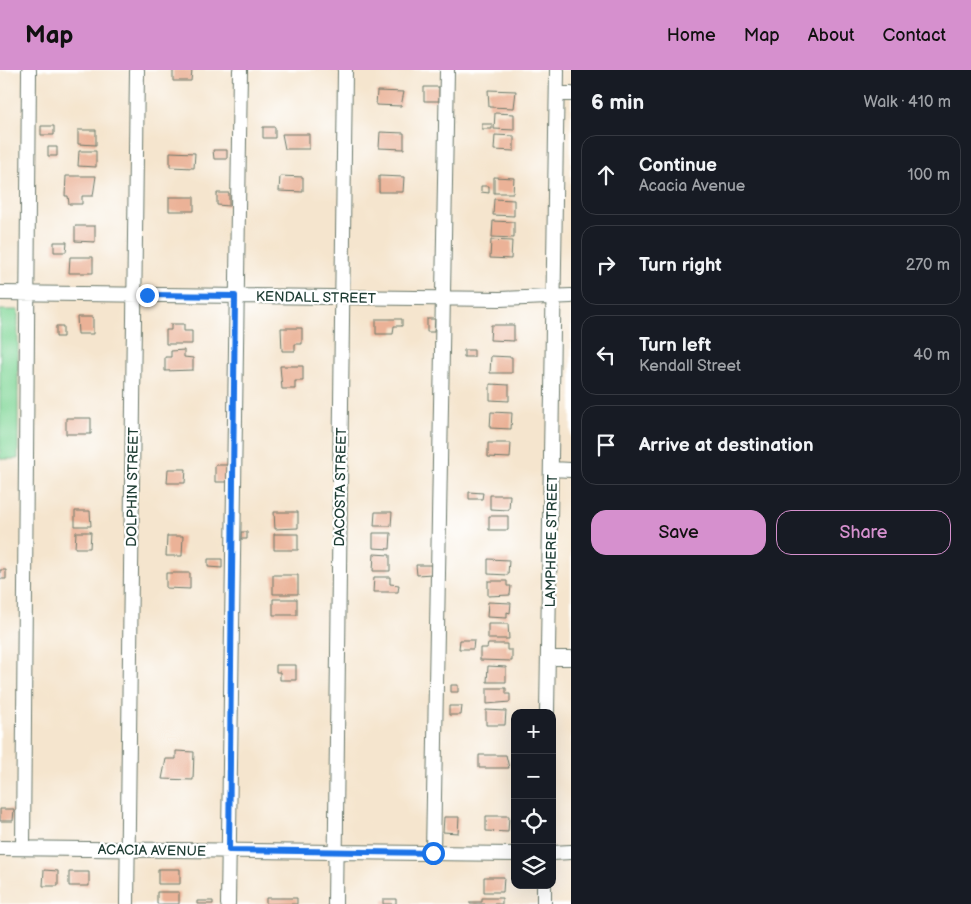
<!DOCTYPE html>
<html lang="en">
<head>
<meta charset="utf-8">
<style>
  :root { --surface:#171b24; --page:#242831; --text:#f1f3f6; --muted:#9ea1a6; --line:#363941; --accent:#d690ce }
  body { margin:0; font-family:"Balsamiq Sans",sans-serif; background:var(--page); color:var(--text) }
  .controls { position:absolute; right:15px; bottom:15px; display:grid; overflow:hidden; border-radius:10px; box-shadow:0 5px 20px #0002 }
  .controls button { width:45px; height:45px; display:grid; place-items:center; padding:0; border:0; border-bottom:1px solid var(--line); background:var(--surface); color:var(--text); font:25px sans-serif }
  .stop { position:absolute; width:15px; height:15px; margin:-11px; border:4px solid #1a73e8; border-radius:50%; background:#fff }
  .stop.end { background:#1a73e8; border-color:#fff; box-shadow:0 1px 5px #0008 }
  .list { margin:0; padding:0; list-style:none }
  h2 { display:flex; justify-content:space-between; align-items:center; height:65px; margin:0; padding:0 20px; font-size:21px }
  h2 small { font-size:16px; font-weight:400; color:var(--muted) }
  .list li { display:grid; grid-template-columns:32px 1fr auto; gap:15px; align-items:center; box-sizing:border-box; height:80px; margin:0 10px 10px; padding:0 10px; border:1px solid var(--line); border-radius:15px }
  .list b { display:block; font-size:19px; white-space:nowrap }
  .list p { margin:0; font-size:16px; white-space:nowrap; color:var(--muted) }
  .list em { font-size:16px; font-style:normal; color:var(--muted) }
  .actions { display:flex; gap:10px; padding:15px 20px }
  .actions a { flex:1; padding:11px 0; border:1px solid var(--accent); border-radius:15px; text-align:center; font-size:18px; color:var(--accent) }
  .actions .main { background:var(--accent); color:#111 }
  .icon { flex:none; width:28px; height:28px; fill:none; stroke:currentColor; stroke-width:2; stroke-linecap:round; stroke-linejoin:round }
  .map { position:relative; flex:none; width:571px; height:834px; overflow:hidden }
  header { display:flex; align-items:center; gap:30px; box-sizing:border-box; height:70px; padding:0 25px; background:var(--accent); color:#111 }
  header strong { font-size:24px }
  nav { display:flex; gap:28px; margin-inline-start:auto; font-size:18px }
  main { display:flex }
  aside { flex:1; background:var(--surface) }
  .map>svg:first-child { display:block }
</style>
</head>
<body>
<header>
<strong>Map</strong>
<nav><a>Home</a><a>Map</a><a>About</a><a>Contact</a></nav>
</header>
<main>
<div class="map">
<svg width="571" height="834" viewBox="0 0 571 834">
  <rect width="100%" height="100%" fill="#fff"/>
  <filter id="ink" filterUnits="userSpaceOnUse"><feTurbulence type="fractalNoise" baseFrequency=".02" numOctaves="2"/><feDisplacementMap in="SourceGraphic" scale="10" xChannelSelector="R" yChannelSelector="G"/><feConvolveMatrix kernelMatrix="1 2 1 2 8 2 1 2 1" color-interpolation-filters="sRGB"/></filter>
  <filter id="wash" filterUnits="userSpaceOnUse"><feTurbulence type="fractalNoise" baseFrequency=".0096" numOctaves="4" result="noise"/><feDisplacementMap in="SourceGraphic" scale="20" xChannelSelector="R" yChannelSelector="G"/><feGaussianBlur stdDeviation="1.12" result="paint"/><feColorMatrix in="noise" values="0 0 0 0 0 0 0 0 0 0 0 0 0 0 0 0 0 1.4 0 .05"/><feComposite in="paint" operator="in"/></filter>
  <g filter="url(#wash)">
    <rect width="100%" height="100%" fill="#f5e5ce"/>
    <path fill="#83d799" stroke="#518a66" d="M0,240h18v149h-18z"/>
    <g id="blocks">
      <path fill="#ebb297" d="M173,0h19l-1,11h-18z
        M424,17h15v14h-15z
        M488,20l28,1 -2,17 -25,-1z
        M377,21l27,1 -3,14 -25,-1z
        M495,43l19,1v16l-20,-1z
        M482,54h10v5h-10z
        M41,56h13v9h-13z
        M263,57h12v11h-12z
        M78,60h18v15l-18,-1z
        M380,62l24,1v16l-25,-1z
        M282,64h27v15h-24z
        M495,65l19,1v15l-20,-1z
        M48,77h9v9h-9z
        M213,80h14v9h-13z
        M79,81h17v16l-18,-1z
        M170,82l25,1 -1,15 -24,-1z
        M66,106h30l-3,20h-11v8h-13l-1,-8h-3z
        M280,106l23,1v15l-24,-1z
        M379,106l25,1 -1,15h-24z
        M494,107l20,1 -1,15h-19z
        M481,116h8v7l-8,-1z
        M217,123h12v13l-12,-1z
        M169,127h25v14h-25z
        M494,129l20,1v16l-21,-1z
        M493,151l21,1v16l-22,-1z
        M75,156h20v16l-20,-1z
        M491,170l21,1 -1,18 -21,-1z
        M54,172h13l-1,10h-12z
        M70,187h23v16h-24z
        M77,247h16v17h-15z
        M376,249h26v7h-8l-1,8h-17z
        M427,249h8l-1,13h-7z
        M171,254h13v7h8v13h-26v-14h5z
        M491,255h23v16l-24,-1z
        M56,256h7v11h-7z
        M281,258h21v16h-7v7h-13z
        M184,280v7l9,1v12l-28,1v-14h6v-6z
        M464,280h10v7h-10z
        M491,286l21,1v16h-22z
        M280,296h23v15h-8v8h-13z
        M490,314l19,1v16l-19,-1z
        M491,342l21,1 -1,16 -21,-1z
        M66,348h25v16h-25z
        M488,373h23l-1,15 -22,-1z
        M215,395h13l-1,17h-12z
        M168,399h18l-1,14h-18z
        M469,422l14,1 -1,6h-13z
        M490,425h20l-1,15 -19,-1z
        M75,441h15l1,15h-16z
        M274,442h24v16l-23,1z
        M375,442h17l-1,14h-17z
        M489,446h19v14h-19z
        M76,462h15l-1,16h-15z
        M241,462h6v7h-6z
        M373,463h18l-1,16 -17,-1z
        M274,464h24v16h-24z
        M167,466h16l-1,20h-16z
        M374,484l16,1v16h-17z
        M208,489h14v9l-14,-1z
        M488,489l21,1 -1,15 -20,-1z
        M416,495h15l1,9 -15,1z
        M0,500h6v9h-6z
        M166,503h24v16l-24,-1z
        M273,505h25v19h-25z
        M374,507h16v7l9,1 -1,7h-25z
        M488,511h19v5h4l-1,9 -22,1z
        M273,529h24v16h-24z
        M488,532l23,1 -1,10 -3,-1v6l-20,-1z
        M488,554h20l1,15h-21z
        M460,570h14l-1,9h-14z
        M488,574h19v6h5v11l-32,-1v-12h7z
        M276,595h20v15h-16v-8h-4z
        M488,596l18,1v15h-19z
        M451,615h7v7h-7z
        M487,618h19v6h4v8l-23,2z
        M449,636h13l-1,9h-12z
        M486,640l20,1 -1,14h-19z
        M176,681l18,1 -1,28 -31,-1 4,-20h10z
        M479,685h27l3,13h-30z
        M0,739h14l-1,12h-13z
        M486,746h23l-1,16 -22,-1z
        M444,747h15l-1,16 -15,-1z
        M158,799h22v15h-22z
        M44,800l14,1v15h-15z
        M69,802h20v14h-20z
        M484,807h20l-1,15h-19z
        M157,822h22v12h-22z
        M266,828h31v6h-31z
        M482,828h20v6h-32v-2h12z
        M383,829h13v5h-13z
        M197,831h16v3h-16z"/>
    </g>
  </g>
  <g filter="url(#ink)">
    <use href="#blocks" fill-opacity="0" stroke="#6a786a" stroke-width="1"/>
    <g fill="none" stroke-linecap="round" stroke-linejoin="round">
      <g stroke="#6a786a" stroke-width="16">
        <path id="minor" d="M557,24h14
          M0,223l500,6 71,-3
          M552,399l19,1
          M548,588h23
          M547,643l10,-643
          M0,778l515,6
          M23,778l6,-778
          M433,783l14,-783
          M552,783l19,-1
          M127,834l10,-834
          M228,834l12,-834
          M335,834l10,-834
          M544,834v-19"/>
      </g>
      <use href="#minor" stroke="#fff" stroke-width="14"/>
    </g>
  </g>
  <g fill="none" stroke-linecap="round" stroke-linejoin="round" filter="url(#ink)">
    <path stroke="#1a73e8" stroke-width="6" d="M147,225l88,1 -6,554 204,3"/>
  </g>
  <g text-anchor="middle" stroke-width="4.5" stroke-linejoin="round" paint-order="stroke">
    <g font-size="14" fill="#1f3d34" stroke="#fff">
      <text transform="translate(316 227) rotate(1)" y="5">KENDALL STREET</text>
      <text transform="translate(132 417) rotate(-89)" y="5">DOLPHIN STREET</text>
      <text transform="translate(340 417) rotate(-89)" y="5">DACOSTA STREET</text>
      <text transform="translate(551 471) rotate(-89)" y="5">LAMPHERE STREET</text>
      <text transform="translate(152 780) rotate(1)" y="5">ACACIA AVENUE</text>
    </g>
  </g>
</svg>
<div class="controls">
<button>+</button>
<button>−</button>
<button><svg class="icon" aria-label="locate" viewBox="0 0 24 24"><circle cx="12" cy="12" r="6"/><path d="M12 2v4M12 18v4M2 12h4M18 12h4"/></svg></button>
<button><svg class="icon" aria-label="layers" viewBox="0 0 24 24"><path d="M12 4l9 5-9 5-9-5zM3 14l9 5 9-5"/></svg></button>
</div>
<div class="stop" style="left:433px;top:783px"></div>
<div class="stop end" style="left:147px;top:225px"></div>
</div>
<aside>
<h2>6 min<small>Walk · 410 m</small></h2>
<ul class="list">
<li><svg class="icon" aria-label="ahead" viewBox="0 0 24 24"><path d="M12 20V5M6 11l6-6 6 6"/></svg><div><b>Continue</b><p>Acacia Avenue</p></div><em>100 m</em></li>
<li><svg class="icon" aria-label="right" viewBox="0 0 24 24"><path d="M7 20v-9h11M14 6l5 5-5 5"/></svg><div><b>Turn right</b></div><em>270 m</em></li>
<li><svg class="icon" aria-label="left" viewBox="0 0 24 24"><path d="M17 20v-9H6M10 6l-5 5 5 5"/></svg><div><b>Turn left</b><p>Kendall Street</p></div><em>40 m</em></li>
<li><svg class="icon" aria-label="arrive" viewBox="0 0 24 24"><path d="M6 21V4h12l-3 4 3 4H6"/></svg><div><b>Arrive at destination</b></div></li>
</ul>
<div class="actions"><a class="main">Save</a><a>Share</a></div>
</aside>
</main>
</body>
</html>
